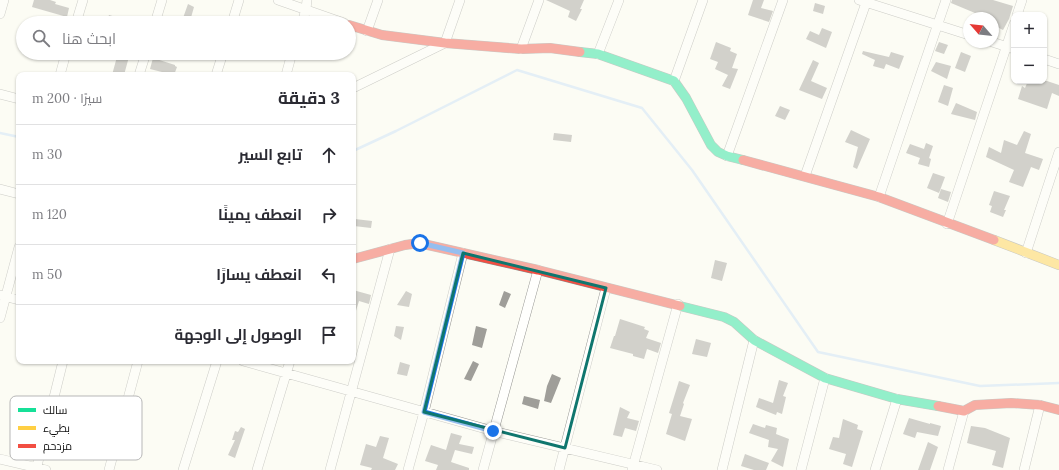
<!DOCTYPE html>
<html lang="ar">
<head>
<meta charset="utf-8">
<style>
  :root { --surface:#fff; --page:#f7f7f7; --text:#2b2b33; --muted:#7c7c81; --line:#e1e1e2 }
  body { margin:0; font-family:Lora,Cairo,serif; background:var(--page); color:var(--text); direction:rtl }
  .controls { position:absolute; right:12px; top:12px; display:grid; overflow:hidden; border-radius:8px; box-shadow:0 1px 3px #0004 }
  .controls button { width:36px; height:36px; display:grid; place-items:center; padding:0; border:0; border-bottom:1px solid var(--line); background:var(--surface); color:var(--text); font:20px sans-serif }
  .compass { position:absolute; left:963px; top:12px; width:36px; height:36px; border-radius:50%; background:var(--surface); box-shadow:0 1px 3px #0004; rotate:298deg }
  .stop { position:absolute; width:12px; height:12px; margin:-9px; border:3px solid #1a73e8; border-radius:50%; background:#fff }
  .stop.end { background:#1a73e8; border-color:#fff; box-shadow:0 1px 4px #0008 }
  .list { margin:0; padding:0; list-style:none }
  h2 { display:flex; justify-content:space-between; align-items:center; height:52px; margin:0; padding:0 16px; font-size:17px }
  h2 small { font-size:13px; font-weight:400; color:var(--muted) }
  .list li { display:grid; grid-template-columns:26px 1fr auto; gap:12px; align-items:center; box-sizing:border-box; height:60px; padding:0 16px; border-top:1px solid var(--line) }
  .list b { display:block; font-size:15px; white-space:nowrap }
  .list em { font-size:13px; font-style:normal; color:var(--muted) }
  .icon { flex:none; width:22px; height:22px; fill:none; stroke:currentColor; stroke-width:2; stroke-linecap:round; stroke-linejoin:round }
  .map { position:relative; flex:none; width:1059px; height:470px; overflow:hidden; direction:ltr }
  .search { position:absolute; background:var(--surface); box-shadow:0 1px 3px #0004; left:16px; top:16px; width:340px; height:44px; display:flex; align-items:center; gap:10px; box-sizing:border-box; padding:0 14px; border-radius:22px; color:var(--muted); font-size:15px }
  .panel { position:absolute; background:var(--surface); box-shadow:0 1px 3px #0004; left:16px; top:72px; width:340px; height:292px; border-radius:8px; direction:rtl }
  .map>svg:first-child { display:block }
</style>
</head>
<body>
<div class="map">
<svg width="1059" height="470" viewBox="0 0 1059 470">
  <rect width="100%" height="100%" fill="#fcfcf4"/>
  <g fill="none" stroke-linecap="round" stroke-linejoin="round">
    <path stroke="#c8dff8" stroke-width="2.5" d="M0,133l19,4
      M353,151l43,-20 121,-61 125,38 50,62 126,182 162,34 79,-3"/>
  </g>
  <path fill="#9f9e99" d="M34,0h16l6,2 -1,2 14,4 -2,9 -35,-10z
    M546,0h38l-4,9h2l-6,12 -8,-4 2,-6z
    M753,0h11l-3,8 12,3 -4,11 -21,-7z
    M952,0h41l20,6 -4,13 -6,11 -10,-5v-7h-19l1,-5 -24,-10z
    M815,3l10,3 -2,8 -10,-3z
    M188,4l6,3 -4,14 -7,-3z
    M109,15l20,6v2h-23z
    M822,28l10,4 -6,16 -20,-9 4,-8 9,4z
    M716,42l15,6 -1,3 7,3 -5,14 6,1 -8,20 -8,-3 6,-11 -13,-6 3,-7 -8,-3z
    M939,42l9,3 -4,9 -9,-3z
    M863,51l26,6 2,-5 13,4 -5,13 -13,-5 -2,5 -11,-3 2,-6 -13,-6z
    M961,52l10,4 -6,16 -10,-4z
    M118,53h12l-6,22h-12z
    M153,58l22,7v1l2,1 -3,8 -24,-6z
    M813,60l6,3 -8,18 16,7 -5,11 -23,-9z
    M936,62l15,4 -4,13 -16,-8z
    M1028,81h19l12,4v11l-7,-3 -5,16 -29,-10 4,-13 3,2z
    M944,85l9,3 -5,18 -10,-4z
    M956,103l21,9 -2,8 -24,-6z
    M780,106l10,4 -5,10 -10,-4z
    M851,130l19,9 -13,30 -4,-2 5,-20 -13,-5z
    M1024,131l7,3 -6,19 18,6 -4,11 -8,-3 -8,20 -14,-5 5,-12 -28,-13 3,-10 12,6 3,-13 13,5z
    M554,133l18,2 -1,7 -18,-2z
    M926,143l7,3 -4,12 2,1 -2,8 -11,-3 2,-6 -14,-5 4,-9 14,5z
    M933,173l12,4 -6,16 -12,-5z
    M941,189l10,3 -3,10 -10,-4z
    M994,191l16,5 -6,14h2l-3,7 -13,-5 2,-6 -3,-1z
    M355,219l17,2 -1,7 -17,-2z
    M715,260l12,3 -5,18 -11,-3z
    M353,290l18,5 -2,9 -10,-3 -4,13h-2z
    M406,291l6,3 -3,13 -12,-2z
    M504,291l7,3 -6,14 -6,-3z
    M620,319l25,8 -1,2 5,2 -3,7 15,5 -3,10 -11,-4 -3,10 -11,-3v-2l-23,-6 4,-12h1z
    M396,326l8,1 -3,13 -7,-4z
    M476,326l11,3 -5,19 -10,-3z
    M696,339l15,4 -4,14 -15,-3z
    M473,361l6,3 -8,17 -7,-2z
    M400,362l10,3 -3,11 -10,-2z
    M552,374l9,4 -10,25 -7,-2 3,-15z
    M779,380l9,3 -5,13 3,1 -4,17 -5,-2 -1,3 -20,-8 3,-9 14,5z
    M679,381l11,4 -7,18 1,1 -4,12 12,3 -7,22 -19,-7 6,-20 -3,-1z
    M524,396l16,4 -2,9 -16,-5z
    M620,407l10,5 -3,6 12,3 -3,10 -11,-3 -3,9 -9,-2z
    M909,418l21,6v-1l11,3 -3,10 -21,-4 -2,6 -12,-4z
    M843,419l15,6 -1,4 6,2 -11,36 -9,-3 3,-10 -17,-5 4,-12 6,1z
    M753,424l12,4 1,-3 11,3 -1,6 13,5 -6,28 -12,-6 7,-12 -10,-2 1,-7 -20,-7z
    M971,426l14,2 25,10 -7,30 -11,-3 4,-14 -29,-8z
    M241,427l4,2 -10,29 -7,-3 7,-15h-3l3,-9 3,1z
    M451,433l11,3 -3,8 15,3 -2,7 -17,-4 -4,12 18,6v2h-33l2,-5 -13,-4 6,-16 15,5z
    M380,436l9,2 -6,20 15,6 -3,6h-24l1,-2 -12,-3 6,-21 10,3z
    M928,442l10,5 -8,23h-12z
    M745,454l24,9 -3,7h-12l-13,-4z"/>
  <g fill="none" stroke-linecap="round" stroke-linejoin="round">
    <g stroke="#969692" stroke-width="10">
      <path id="street" d="M278,0l66,23
        M859,0l110,35
        M0,14l4,-14
        M1017,15l5,-15
        M76,23l7,-23
        M155,23l7,-23
        M232,23l7,-23
        M302,23l4,-14 1,-9
        M367,31l11,-31
        M992,42l22,7
        M521,49l18,-49
        M598,54l21,-54
        M1044,59l15,5
        M60,75l6,-22
        M139,75l7,-22
        M216,75l7,-22
        M286,75l6,-22
        M674,81l29,-81
        M353,88l92,-45 15,-43
        M0,94l19,5
        M727,156l56,-156
        M805,176l62,-176
        M0,189l19,5
        M879,197l67,-197
        M947,224l67,-200
        M1026,253l33,-101
        M0,295l19,5
        M0,318l19,-71
        M243,361l250,70 164,39
        M0,459l46,11
        M36,470l27,-109
        M109,470l29,-109
        M183,470l34,-109
        M257,470l33,-109
        M330,470l60,-221
        M408,470l16,-58 39,-159
        M483,470l55,-200
        M559,470l47,-182
        M632,470l46,-166
        M722,470l32,-130
        M801,470l24,-92
        M875,470l22,-71
        M948,470l16,-59
        M1024,470l16,-65"/>
    </g>
    <g stroke="#8c8c89" stroke-width="10">
      <path id="fast" d="M580,52l18,2 76,27 12,17 25,47 7,7 9,4 16,4
        M680,306l44,11 10,5 20,18 71,38 72,21 41,7"/>
    </g>
    <g stroke="#8c8c89" stroke-width="10">
      <path id="slow" d="M994,240l65,25"/>
    </g>
    <g stroke="#8c8c89" stroke-width="10">
      <path id="jam" d="M349,25l33,10 63,8 76,6 29,-1 30,4
        M743,160l136,37 115,43
        M353,259l52,-14 14,-2 119,27 142,36
        M938,406l26,5 11,-6 36,-2 29,2 19,5"/>
    </g>
    <use href="#street" stroke="#fffffd" stroke-width="9"/>
    <use href="#fast" stroke="#16e098" stroke-width="9"/>
    <use href="#slow" stroke="#ffcf43" stroke-width="9"/>
    <use href="#jam" stroke="#f24e42" stroke-width="9"/>
  </g>
  <g fill="none" stroke-linecap="round" stroke-linejoin="round">
    <path stroke="#1a73e8" stroke-width="5" d="M420,243l43,10 -39,159 69,19"/>
  </g>
  <path d="M0 0H1059V470H0ZM463,253l143,35 -41,160 -141,-36z" fill="#fcfcf4" fill-opacity=".55" fill-rule="evenodd"/>
  <path fill="none" stroke="#0f766e" stroke-width="3" stroke-linejoin="round" d="M463,253l143,35 -41,160 -141,-36z"/>
  <rect x="10" y="396" width="132" height="64" rx="6" fill="#fff" stroke="#b7b7b7" stroke-width="1"/>
  <rect x="18" y="408" width="18" height="4" fill="#16e098"/>
  <rect x="18" y="426" width="18" height="4" fill="#ffcf43"/>
  <rect x="18" y="444" width="18" height="4" fill="#f24e42"/>
  <g font-size="11" fill="#0f0f0f">
    <text x="43" y="414">سالك</text>
    <text x="43" y="432">بطيء</text>
    <text x="43" y="450">مزدحم</text>
  </g>
</svg>
<div class="controls">
<button>+</button>
<button>−</button>
</div>
<svg class="compass" viewBox="-18 -18 36 36"><path d="M0-13l5 13h-10z" fill="#e53935"/><path d="M0 13l5-13h-10z" fill="#7c7c81"/></svg>
<div class="stop" style="left:420px;top:243px"></div>
<div class="stop end" style="left:493px;top:431px"></div>
<div class="search"><svg class="icon" aria-label="search" viewBox="0 0 24 24"><circle cx="10" cy="10" r="6"/><path d="M15 15l6 6"/></svg>ابحث هنا</div>
<section class="panel">
<h2>3 دقيقة<small>سيرًا · 200 m</small></h2>
<ul class="list">
<li><svg class="icon" aria-label="ahead" viewBox="0 0 24 24"><path d="M12 20V5M6 11l6-6 6 6"/></svg><div><b>تابع السير</b></div><em>30 m</em></li>
<li><svg class="icon" aria-label="right" viewBox="0 0 24 24"><path d="M7 20v-9h11M14 6l5 5-5 5"/></svg><div><b>انعطف يمينًا</b></div><em>120 m</em></li>
<li><svg class="icon" aria-label="left" viewBox="0 0 24 24"><path d="M17 20v-9H6M10 6l-5 5 5 5"/></svg><div><b>انعطف يسارًا</b></div><em>50 m</em></li>
<li><svg class="icon" aria-label="arrive" viewBox="0 0 24 24"><path d="M6 21V4h12l-3 4 3 4H6"/></svg><div><b>الوصول إلى الوجهة</b></div></li>
</ul>
</section>
</div>
</body>
</html>
